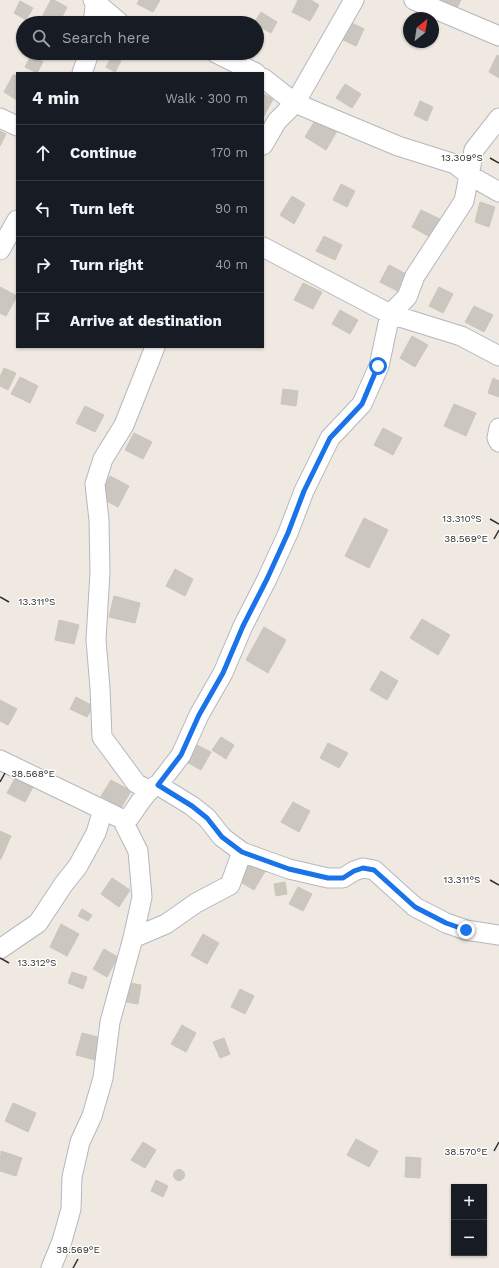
<!DOCTYPE html>
<html lang="en">
<head>
<meta charset="utf-8">
<style>
  :root { --surface:#171b24; --page:#20242c; --text:#f1f3f6; --muted:#9ea1a6; --line:#363941 }
  body { margin:0; font-family:"Work Sans",sans-serif; background:var(--page); color:var(--text) }
  .controls { position:absolute; right:12px; bottom:12px; display:grid; overflow:hidden; border-radius:0px; box-shadow:0 1px 3px #0004 }
  .controls button { width:36px; height:36px; display:grid; place-items:center; padding:0; border:0; border-bottom:1px solid var(--line); background:var(--surface); color:var(--text); font:20px sans-serif }
  .compass { position:absolute; left:403px; top:12px; width:36px; height:36px; border-radius:50%; background:var(--surface); box-shadow:0 1px 3px #0004; rotate:30deg }
  .stop { position:absolute; width:12px; height:12px; margin:-9px; border:3px solid #1a73e8; border-radius:50%; background:#fff }
  .stop.end { background:#1a73e8; border-color:#fff; box-shadow:0 1px 4px #0008 }
  .list { margin:0; padding:0; list-style:none }
  h2 { display:flex; justify-content:space-between; align-items:center; height:52px; margin:0; padding:0 16px; font-size:17px }
  h2 small { font-size:13px; font-weight:400; color:var(--muted) }
  .list li { display:grid; grid-template-columns:26px 1fr auto; gap:12px; align-items:center; box-sizing:border-box; height:56px; padding:0 16px; border-top:1px solid var(--line) }
  .list b { display:block; font-size:15px; white-space:nowrap }
  .list em { font-size:13px; font-style:normal; color:var(--muted) }
  .icon { flex:none; width:22px; height:22px; fill:none; stroke:currentColor; stroke-width:2; stroke-linecap:round; stroke-linejoin:round }
  .map { position:relative; flex:none; width:499px; height:1268px; overflow:hidden }
  .search { position:absolute; background:var(--surface); box-shadow:0 1px 3px #0004; left:16px; top:16px; width:248px; height:44px; display:flex; align-items:center; gap:10px; box-sizing:border-box; padding:0 14px; border-radius:22px; color:var(--muted); font-size:15px }
  .panel { position:absolute; background:var(--surface); box-shadow:0 1px 3px #0004; left:16px; top:72px; width:248px; height:276px; border-radius:0px }
  .map>svg:first-child { display:block }
</style>
</head>
<body>
<div class="map">
<svg width="499" height="1268" viewBox="0 0 499 1268">
  <rect width="100%" height="100%" fill="#efe9e1"/>
  <path fill="#cbc7bf" stroke="#cbc5ba" d="M51,0h3l13,7 -8,16h-6l-11,-6z
    M139,0h21l-7,12 -16,-8z
    M298,0h13l8,5 -9,16 -18,-9z
    M438,0h23l-6,12z
    M20,1l13,7 -7,12 -12,-7z
    M261,12l16,10 -6,11 -14,-8v-2h-3z
    M196,16l11,7h-15z
    M346,20l18,9 -8,17 -19,-9z
    M497,55l2,1v22l-10,-6z
    M31,56l12,6 -6,11 -12,-6z
    M112,56l9,5 -6,11 -9,-5z
    M13,75l4,1v24l-13,-8z
    M345,84l16,10 -9,14 -16,-10z
    M263,94l10,5 -9,17 -1,-1z
    M420,101l13,6 -6,14 -13,-6z
    M316,119l21,12 -11,19 -21,-13z
    M0,131l6,3 -6,12z
    M341,184l14,7 -8,16 -14,-7z
    M292,196l13,8 -11,20 -14,-9z
    M480,202l15,5 -6,20 -14,-5z
    M421,210l19,9 -10,18 -18,-10z
    M324,236l18,9 -7,15 -19,-9z
    M389,265l19,10 -9,17 -19,-10z
    M303,283l19,9 -9,17 -19,-9z
    M0,287l17,9 -11,20 -6,-3z
    M439,287l14,7 -10,19 -14,-7z
    M474,306l19,9 -9,17 -19,-10z
    M340,310l18,10 -8,14 -18,-10z
    M412,336l16,9 -13,22 -15,-9z
    M4,368l12,5 -8,17 -8,-4v-9z
    M20,377l18,9 -8,17 -19,-9z
    M493,378l6,3v16l-11,-4z
    M283,389l15,2 -2,15 -15,-2z
    M454,404l22,9 -10,23 -22,-10z
    M85,406l19,9 -9,17 -19,-9z
    M383,428l19,10 -9,17 -19,-10z
    M134,433l18,9 -9,17 -18,-9z
    M110,476l19,10 -11,21 -19,-10z
    M364,518l24,12 -19,38 -24,-12z
    M175,569l18,10 -8,17 -19,-10z
    M114,596l26,7 -5,20 -26,-6z
    M422,619l28,16 -12,20 -28,-17z
    M59,620l20,5 -5,19 -19,-4z
    M264,627l22,13 -18,33 -22,-13z
    M381,671l17,10 -11,19 -17,-10z
    M76,697l17,9 -6,11 -17,-8z
    M0,700l17,9 -9,16 -8,-4z
    M221,737l13,8 -8,14 -14,-9z
    M328,743l20,10 -9,15 -19,-10z
    M195,744l16,8 -10,18 -16,-9z
    M15,778l18,9 -8,15 -18,-9z
    M111,780l20,11 -10,17 -20,-12z
    M293,802l17,9 -11,21 -18,-10z
    M0,831l11,5 -10,23h-1z
    M249,860l17,10 -12,20 -17,-10z
    M112,878l18,12 -11,17 -18,-13z
    M285,882l2,12 -11,2 -2,-12z
    M298,887l14,7 -9,17 -14,-7z
    M82,909l10,6 -4,6 -10,-5z
    M61,924l18,10 -12,22 -17,-9z
    M203,934l16,9 -12,21 -16,-9z
    M104,949l14,8 -11,20 -14,-8z
    M72,972l15,5 -4,12 -15,-6z
    M125,982l16,3 -3,19 -17,-3z
    M240,989l14,7 -9,18 -14,-7z
    M182,1025l14,8 -10,19 -15,-8z
    M82,1033l19,5 -6,22 -19,-5z
    M224,1038l6,16 -10,4 -7,-16z
    M13,1103l23,10 -8,19 -23,-11z
    M356,1139l22,12 -9,16 -22,-12z
    M143,1142l13,8 -11,18 -14,-8z
    M1,1151l21,7 -6,18 -16,-5z
    M406,1157l15,1 -1,20 -15,-1z
    M173.5 1175a5.5 5.5 0 1 1 11 0a5.5 5.5 0 1 1-11 0Z
    M156,1180l12,6 -5,11 -12,-6z"/>
  <g fill="none" stroke-linecap="round" stroke-linejoin="round">
    <g stroke="#b4b7c1" stroke-width="21">
      <path id="street" d="M93,0l27,23
        M414,0l85,36
        M93,23l3,-23
        M216,53l40,20
        M82,73l7,-20
        M263,78l32,25 103,43 57,18 14,11 30,17
        M0,118l17,8
        M263,145l14,-24 18,-18 59,-103
        M263,247l127,67 71,22 38,20
        M0,250l17,-30
        M499,428l-2,10 2,4
        M0,760l122,59 7,-1c7,-9 18,-30 29,-33l34,21 15,12 15,19 20,15 47,17 39,9h15l11,-7 9,-3 11,2 41,37 31,16 20,7 33,5
        M158,785l23,-30 18,-40 24,-42 20,-47 24,-47 21,-46 16,-42 26,-53 32,-34 17,-38 11,-52 17,-17 8,-21 49,-75 10,-51 25,-32
        M149,791l-13,-8 -34,-46 -2,-49 -4,-48 4,-68 -1,-52 -4,-36 8,-25 21,-34 31,-78
        M133,938l33,-14 30,-21 34,-18 12,-33
        M0,949l38,-26 25,-38 15,-19 18,-33 7,-23
        M51,1268l11,-27 9,-32 1,-32 8,-35 12,-26 11,-38 7,-56 23,-84 9,-41 -4,-46 -16,-32"/>
    </g>
    <use href="#street" stroke="#fff" stroke-width="19"/>
  </g>
  <g fill="none" stroke-linecap="round" stroke-linejoin="round">
    <path stroke="#1a73e8" stroke-width="5" d="M378,366l-16,38 -32,34 -26,53 -16,42 -21,46 -24,47 -20,47 -24,42 -18,40 -23,30 34,21 15,12 15,19 20,15 47,17 39,9h15l11,-7 9,-3 11,2 41,37 31,16 20,7"/>
  </g>
  <path fill="none" stroke="#2e2e2e" stroke-width="1.5" d="M490,158l9,5M490,519l9,5M494,539l5,-9M0,597l9,5M0,782l5,-9M490,880l9,5M0,958l9,5M494,1151l5,-9M73,1268l5,-9"/>
  <g font-size="10" text-anchor="middle" fill="#2e2e2e" stroke="#fff" stroke-width="3" stroke-linejoin="round" paint-order="stroke">
    <text x="462" y="161">13.309°S</text>
    <text x="462" y="522">13.310°S</text>
    <text x="466" y="542">38.569°E</text>
    <text x="37" y="605">13.311°S</text>
    <text x="33" y="777">38.568°E</text>
    <text x="462" y="883">13.311°S</text>
    <text x="37" y="966">13.312°S</text>
    <text x="466" y="1155">38.570°E</text>
    <text x="78" y="1253">38.569°E</text>
  </g>
</svg>
<div class="controls">
<button>+</button>
<button>−</button>
</div>
<svg class="compass" viewBox="-18 -18 36 36"><path d="M0-13l5 13h-10z" fill="#e53935"/><path d="M0 13l5-13h-10z" fill="#9ea1a6"/></svg>
<div class="stop" style="left:378px;top:366px"></div>
<div class="stop end" style="left:466px;top:930px"></div>
<div class="search"><svg class="icon" aria-label="search" viewBox="0 0 24 24"><circle cx="10" cy="10" r="6"/><path d="M15 15l6 6"/></svg>Search here</div>
<section class="panel">
<h2>4 min<small>Walk · 300 m</small></h2>
<ul class="list">
<li><svg class="icon" aria-label="ahead" viewBox="0 0 24 24"><path d="M12 20V5M6 11l6-6 6 6"/></svg><div><b>Continue</b></div><em>170 m</em></li>
<li><svg class="icon" aria-label="left" viewBox="0 0 24 24"><path d="M17 20v-9H6M10 6l-5 5 5 5"/></svg><div><b>Turn left</b></div><em>90 m</em></li>
<li><svg class="icon" aria-label="right" viewBox="0 0 24 24"><path d="M7 20v-9h11M14 6l5 5-5 5"/></svg><div><b>Turn right</b></div><em>40 m</em></li>
<li><svg class="icon" aria-label="arrive" viewBox="0 0 24 24"><path d="M6 21V4h12l-3 4 3 4H6"/></svg><div><b>Arrive at destination</b></div></li>
</ul>
</section>
</div>
</body>
</html>
